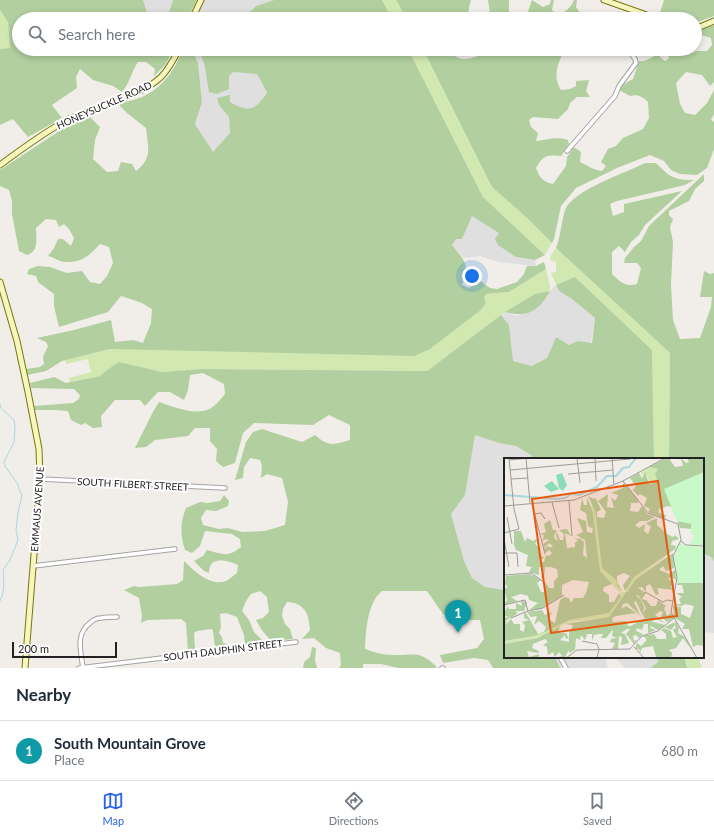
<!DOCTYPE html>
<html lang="en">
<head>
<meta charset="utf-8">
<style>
  :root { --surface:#fff; --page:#f2f2f3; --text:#1f2937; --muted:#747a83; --line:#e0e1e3; --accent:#2563eb }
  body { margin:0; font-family:Lato,sans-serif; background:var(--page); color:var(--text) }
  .scale { position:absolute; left:12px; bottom:10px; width:105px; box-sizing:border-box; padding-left:4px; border:2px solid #222; border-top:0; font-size:11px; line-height:14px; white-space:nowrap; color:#222; -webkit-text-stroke:3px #fff; paint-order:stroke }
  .you { position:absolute; left:472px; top:276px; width:14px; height:14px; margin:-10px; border:3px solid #fff; border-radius:50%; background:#1a73e8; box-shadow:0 0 0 6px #1a73e833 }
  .badge { display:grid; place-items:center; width:26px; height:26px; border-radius:50%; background:var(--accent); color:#fff; font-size:13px; font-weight:700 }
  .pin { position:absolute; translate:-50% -33px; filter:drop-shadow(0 1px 2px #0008) }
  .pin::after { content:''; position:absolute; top:21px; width:14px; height:12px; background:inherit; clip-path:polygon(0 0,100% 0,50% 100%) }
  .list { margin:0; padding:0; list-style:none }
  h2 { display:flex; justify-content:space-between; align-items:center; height:52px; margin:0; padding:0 16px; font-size:17px }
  h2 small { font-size:13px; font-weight:400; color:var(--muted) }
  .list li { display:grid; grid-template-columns:26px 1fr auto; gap:12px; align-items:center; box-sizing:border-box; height:60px; padding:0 16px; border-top:1px solid var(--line) }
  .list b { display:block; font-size:15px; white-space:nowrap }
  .list p { margin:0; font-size:13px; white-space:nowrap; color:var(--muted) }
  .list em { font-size:13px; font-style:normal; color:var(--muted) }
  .icon { flex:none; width:22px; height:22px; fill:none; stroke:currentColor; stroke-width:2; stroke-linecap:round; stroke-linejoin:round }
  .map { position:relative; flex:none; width:714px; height:668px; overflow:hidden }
  .search { position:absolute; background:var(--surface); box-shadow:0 2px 6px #0003; left:12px; right:12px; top:12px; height:44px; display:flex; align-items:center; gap:10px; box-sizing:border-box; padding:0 14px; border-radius:22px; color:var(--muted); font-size:15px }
  .sheet { height:112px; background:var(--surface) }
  nav { display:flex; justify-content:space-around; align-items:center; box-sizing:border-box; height:56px; border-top:1px solid var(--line); background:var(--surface); font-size:11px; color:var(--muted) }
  nav a { display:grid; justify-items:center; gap:2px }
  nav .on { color:var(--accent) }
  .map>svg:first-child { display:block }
</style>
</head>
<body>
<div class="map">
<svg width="714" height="668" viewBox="0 0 714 668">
  <rect width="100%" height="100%" fill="#f1eee9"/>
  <path fill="#e0dfdf" d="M143,0h30l-4,12 -1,7h-19z
    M204,0h70l-18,6 -14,13h-46z
    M192,49h7l6,18 24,9 4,-4 24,2 5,11 5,8 -8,11 -10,5 -8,-1 -11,-6 -11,3 10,12 1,16 -17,20 -18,-29 7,-22 -4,-38z
    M472,215l28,18 16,24 19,3 1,6 -37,-4 -19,-6 -16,2 -12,-13 4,-6h6z
    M556,285l3,6 13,8 23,19 -4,25 -13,-2 -9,4 -13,-8 -9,21 -15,8 -19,-5 -4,-36 -8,-10 4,-3 12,4 29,-18 4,-7z
    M475,435l24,8 17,3 15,9 2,4h-28v131l-20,-3 -13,-9 -8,-17 -13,-47 14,-19z
    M703,553l8,4 3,4v72l-11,-1z
    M555,657h50l3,11h-48z
    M615,657h44l-2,6 -7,5h-25z"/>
  <path fill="#d1e9b1" d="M382,0h14l11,19h-15z
    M0,10l8,12 2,26 -10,1z
    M408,49h15l69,138 34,30 26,26 -7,12 -62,-58z
    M556,248l114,105 -1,106h-15l-2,-109 -77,-73 -19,8 -5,-12 5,-1v-10l-6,-2 1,-5z
    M546,269l4,17v5l-15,3 -34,21 -74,56 -225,-2 -40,3 -43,-10 -12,8 -7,6 -30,6 -1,-4 22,-6 -3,-13 -22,5 -1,-4 45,-11h320l51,-39 5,-7 -2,-5 2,-4 23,-2z
    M684,657h14l4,11h-15z"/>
  <path fill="#b1cf9f" d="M0,0h143l6,19h-130v30h154l-7,15 -12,12 1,-7 -9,-7h-8c-7,10 -8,21 -16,30l-9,-6 -20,-6 -13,-11 -4,8 1,11 -25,17 10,13 -34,19 -15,-18 -13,6v-76l10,-1 -2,-26 -8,-12z
    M173,0h24l-10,19h-19l1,-7z
    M274,0h108l10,19h-150l14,-13z
    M396,0h75c-2,6 -4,14 0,19h-64z
    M488,0h21v11l3,8h-24l2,-6z
    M532,0l11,7 7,-3 1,-4h3l-2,10 4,4c9,-1 14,-5 18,-14h3l-1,7 7,10 -1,2h-59l4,-5z
    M664,0h50v16l-19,7v-4h-26l-10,-3z
    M714,25v57l-4,4 -8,-11 -16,-3 -10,11 4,21 5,9 10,2 12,-12 7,-13v24l-3,6 3,2v27l-7,19 -10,7 -17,-1 -9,-4 -7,-9 -14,-6 -33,13 -41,20 -15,18 -7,33 -2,4 -26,-26 -34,-30 -69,-138h27l1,4c10,8 15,7 27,3l3,-7h84c-7,13 -13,28 -4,41l9,-1 6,-3v-5l13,-1 -3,11 4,6h-13l-7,6 -2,6 -10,10 -25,-2 -4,3 2,7 7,6 -2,8c12,-1 21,-5 32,-1l1,4 -8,12c-14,-1 -18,-1 -25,12 4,10 7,14 17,16l13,-18 1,-9 6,-9h2l6,4 -1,10c8,4 14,8 22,9l4,-5 -5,-4 7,-13 8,-3 7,-8 20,-9 6,-11 -1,-16c-6,-6 -10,-8 -18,-6l-11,-6 5,-6 9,-5 6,-18h5l9,-4 1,-7h7l-1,7 5,4 4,-3 -1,-5 8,-3 4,4 8,1 8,-4h11l5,-6 -1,-7 -13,-4v-3z
    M183,49h9l6,14 4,39 -7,22 18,28 17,-19 -1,-16 -10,-12 -2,-7 13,-3v7c19,11 25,8 37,-9l-10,-19 -24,-2 -4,4v13l-12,5 -8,-2 -4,-25 -6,-18h209l75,148 62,58 -10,5 -19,-3 -18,-12 -3,-6 4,-6 -27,-17 -10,23h-6l-4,6c13,16 18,20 10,40l7,3 11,-7 10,7 7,1 20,-7 7,-8 3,-8h9l8,-4 2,7 -37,23 -23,2 -2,4 2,5 -5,7 -51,39 -16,7 -304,-7 -48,12 -16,10 -19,4 -1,-6 14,-2 4,-3 -1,-7 5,-11 -2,-4 -9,-4 37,-8 37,-10 4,22 18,-2 10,3 8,-20 1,-14 -10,-6 -21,-7 -13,16 -49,15 -5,-21v-12l-16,-12 -2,-6 -9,-2 2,-5 9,-3 12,1 17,6 15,-2 8,11 10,2 7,-8 6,-13 -4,-16 -9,-3c-10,11 -18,19 -35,18 -5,0 -12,-5 -17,-6l6,-8 4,-9h5l8,7 3,-8 -5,-9 -5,-5 -5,3 -3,-7 -10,-1 -10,9c0,12 3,23 -9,27l-8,-4 -7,-37v-13l-3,-11 -9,-4v-16l67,-44 21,-11 12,12 -5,13 -2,19 14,13 11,-1 3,-9 11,2 4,7c17,-13 12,-24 10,-43l-19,-15 -9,-9c9,-3 20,-4 28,-9 19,-10 29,-26 37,-46z
    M645,163h11c14,14 17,17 38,17l-9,5 -68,16 -7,3 3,12 11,-4v-8l58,-13 -37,34 -6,10 -8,7 -6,10 -6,-6 -7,6v22c9,8 12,13 25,10l4,-16 -4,-5h-13l1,-5 9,-11 7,-6 8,-15 55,-52v7l-9,8 -6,12 -20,10v4l4,4 -3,8 3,15 -2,43 2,35 7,19 20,-1 11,-31 1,-10h-12l4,-26 6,3 4,-1v288l-3,-4 -8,-4v-94h-34l1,-106 -114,-105c5,-11 6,-34 11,-42 13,-18 58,-33 78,-43z
    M575,277l77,73 2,109h-121l-2,-4 -15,-9 -17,-3 -24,-8 -10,60 -14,19 13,47 8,17 13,9 20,3v67h50l5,11h-67l-5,-8 -14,-2 -31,5 -3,-8 37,-7 7,-9 -4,-19h-20l-17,-6 -16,-23h-45c-15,12 -16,40 -17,58 8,3 19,6 28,6 24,1 24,-6 44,12l-2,1h-36l-18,-4h-18v4h-24l2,-3 -1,-12 -14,-5 -12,-10 -12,1 8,-9c-1,-16 -5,-27 -23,-28l-4,7 -1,7 3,8 5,5 3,10 -22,2 -10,-12 -5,-9 7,-2 6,-6 -2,-15 -7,-6 -9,3 -5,7 -4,10 7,9 5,12 11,11 -20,3 -1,-11 -7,-18 -11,-4 -6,1 1,13 -2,6 3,4 1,6 11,3 -19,2 -2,-17 -1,-2 -15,2 -3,2 1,17 -7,1 -2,-28 -5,-4 -34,1 -6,3 1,-7 -3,-18 -15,-8 10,-4 5,1 38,-3 6,-4 1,-19c10,10 27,26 42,20 4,-2 8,-6 11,-8l1,-8c-11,-5 -29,-10 -29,8l-5,-2 -10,-10 9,-5 4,-6c15,4 21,8 34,-3l-1,-8 -8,-5 -27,-3 -5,15 -8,7 -7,-3c-5,-15 -5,-27 1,-42l14,-6 7,1 13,-2 4,-6 5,6 -1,5 -12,5 -10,-1 -5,8 2,7 16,4 9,-1 14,4 23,-1 20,-6 3,-23 -6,-24 -15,-4 -6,4 1,-12 -2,-6 -10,-2 -6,9 -1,11 -8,2 11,-38 7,-10 9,-3 40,13 13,-7c14,12 18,10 35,5v-15l-21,-10 -16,10 -59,-2 -11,10 -8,30 -12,4 -7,-6 1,-12 -7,-8v-13h-15l-7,8 -33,4 -9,7 -11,1 19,-38 5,-8c15,5 41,16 55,4 4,-4 8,-8 11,-12l-1,-10 -21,-11 -13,2 -2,15 -4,10 -14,-8h-12l-13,14 -5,-6h-25l-14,16 1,11 -9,1 -8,-5 -4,2 -10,-5 -3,-9 -13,-1h-20l-1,-4 39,-3 6,-4 1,-4 -6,-6 -43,-1 -1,-5 24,-6 12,6 34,-7 7,-6 12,-8 43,10 40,-3 225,2 74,-56 8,10 4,36 19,5 15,-8 9,-21 13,8 9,-4 14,2 3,-25 -23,-19 -13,-8 -3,-6z
    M550,291c-11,20 -22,27 -45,21l30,-18z
    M312,647l4,1 -1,12 2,8h-14l1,-6 6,-5z
    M659,657h25l3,11h-37l7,-5z"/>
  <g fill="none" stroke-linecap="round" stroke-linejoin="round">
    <path stroke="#abd6dd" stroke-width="1" d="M0,404l1,4 13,12 1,6 -1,16 -10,20 1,4 12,17 5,13 -4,16 -2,18 2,10 -8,20 -7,10c1,11 2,21 -3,31"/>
    <g stroke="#a3a3a3" stroke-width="5.5">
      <path id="street" d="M634,19l3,-7
        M567,151l48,-55 4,-10 17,-23 -1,-4 -7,-10
        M40,479l185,9
        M33,566l142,-17
        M560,657l6,11
        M79,668l217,-26
        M83,668c-2,-16 -8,-34 7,-45 3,-3 7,-5 11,-5 5,-1 11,-1 16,-1
        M442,668h1"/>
    </g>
    <g stroke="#757809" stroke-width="7">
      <path id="secondary" d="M604,0l54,19
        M192,19l9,-19
        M695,29l19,-8
        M0,165c22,-16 44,-33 69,-46 27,-13 70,-21 92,-42 8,-8 13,-18 18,-28
        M0,282l17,59 11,51 11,57 1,30 -15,189"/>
    </g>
    <use href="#street" stroke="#fff" stroke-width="3.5"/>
    <use href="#secondary" stroke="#f8f6c0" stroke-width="5"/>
  </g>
  <g text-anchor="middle" stroke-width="4" stroke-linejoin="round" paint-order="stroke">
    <g font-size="10" fill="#222" stroke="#fff">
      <text transform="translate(104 105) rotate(-24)" y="4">HONEYSUCKLE ROAD</text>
      <text transform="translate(133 484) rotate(3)" y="4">SOUTH FILBERT STREET</text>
      <text transform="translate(37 509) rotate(-86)" y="4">EMMAUS AVENUE</text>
      <text transform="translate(223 650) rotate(-7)" y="4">SOUTH DAUPHIN STREET</text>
    </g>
  </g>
  <g transform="translate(504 458)">
    <rect width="200" height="200" fill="#f1eee9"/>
    <path d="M145,9l9,2 -2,5 2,6 -9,4 -1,-7 -4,-3v2l-2,3 -2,-1 -1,-5 3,4 2,-2 -4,-2zM88,45l3,8 7,57 14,12 6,11 -3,1 -19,-21 -7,-58 -5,-9 3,4zM171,91l-39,30 -9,13 -2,-1 9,-14zM120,134h2l-17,25 -40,5 -9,4 -6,8v-5l-16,9 -34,6v-3l30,-5 35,-16 40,-7 12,-16 -2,-4z" fill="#d1e9b1"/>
    <path d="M163,0h5l-2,2 5,7 8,-1 -2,-8 5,5 3,-1 -2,-4h17v54l-11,17 -13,-1 -7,-21 -6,-1 -9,4 1,3 7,2 -1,4 -17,-7 2,-3 -6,-3 3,-8 -7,-4 -2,2 -5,-6 3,-4 -6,-8 9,-5 3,6 3,-7 4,12 5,-1 3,-3 -2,-6 3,-5 -9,-2zM119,24l16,19 -2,2h-6l-1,8 8,1 4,-6 5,8 8,3 -8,4h-7l-5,4 4,3 6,-4 -1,7 4,3 3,-7 -5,-4 11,-5v7l10,9 6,3 2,-2 4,4 -7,2 -1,4 5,1 -1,3 -41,28 -9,14 -2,-6 7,-9 -6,-3 -7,3v6l5,9 -5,-6 -1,-5 -14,-12 -7,-57 -7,-15 6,3 1,-2 6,13 -4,2v5l7,1 2,-6 -8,-11 10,-7 -1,13 7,1 -3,-11 4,4 3,-6 -7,-2 12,-5zM83,39l6,16 7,58 12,13 -8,3 -1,4 6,4v7h5l5,-9 2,4 -12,16 -40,7 -24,12 -11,4 -30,5v-20h2l-2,-3 6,-1 -6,-1v-3l4,-7 1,3h7v-6l6,3 -1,-5 6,1 -3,9h-8l1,3 -10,6 -2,5 6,-6 3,5h6v6l4,2 1,-7 -3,-3 7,-2 -5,-2v-5h2l12,21 6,-2 2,-5 -7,-6 -5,4 3,-9 -6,1 -4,-5 15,-2 3,5 7,-3 -4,7 7,4 5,-23 4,-3 5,1 2,5 3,-5h9l3,-5 3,-11 -16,-2 -11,5v11l-22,13 -11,1 9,-7 -9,-3 -1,-4 -7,-2 -10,3 6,4 -13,4 3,-5 -3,-11 4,-2 -3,-3 1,-8 24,-2 11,6 -4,3 4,9h4v-10l4,6h5v-7l4,-4 -1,-8 -6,-2h-6l-1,14 -3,-4 2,-3v-7h-4v8l-10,-3 3,-5 -6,-1 2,-11 -12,-5 -2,-5v-14h7l4,11 2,-4 6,3 5,-3 -3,6 5,4 -1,8 5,1 -5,5h5l2,-7 3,1 3,-3 -3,-3 -4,3 -1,-4 4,-3 2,2 3,-2 -4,-3 -5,5 -1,-4 6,-4 -4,-1 -3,3 2,-7 -4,-1 6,-2 -2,-8 6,-4 3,10h4l-3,6 1,3 3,2 -2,-5 1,-4 3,8h3l1,-6 -5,-4 8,-1 4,7 -6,-3 2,15 8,-1v-4l3,-3 -4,-2 7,1 3,3 -1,13 4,3 -2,-18 -9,-5 7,-3 -6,-14 9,3 1,11 5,1 1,-4 -5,-3 -2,-13 -6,-3 2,-12 2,7h3zM169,95l1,15 -8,3 -3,-5 -4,4 10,4 6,-4 1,10 -4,-3 -4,2 4,2 2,5h-4l4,4 -17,-2 2,6 -3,1 -6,-11 -4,2v6l-4,-5 -4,1 8,5 -4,6 4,1 5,6h5l2,-6 8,6 -2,2 3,8 4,-3 3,5 -7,4 -6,-5 2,-5 -3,-1 -5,4 11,9 -11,-6 -2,3 -8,-2 -2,-5 3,-6 -8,-13 -11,-3 9,-13zM200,111v77l-7,-1 -4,2 -4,-18h-7l3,-5 -10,-6 -2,-12 8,1v7l9,4 4,-12 -9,-2 -3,2 -9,-1 8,-1 -2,-5 3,-2 -6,-4h8l-2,-8h-5l1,-3zM122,134l8,1 6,6 4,8 -1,9 -7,-15 -2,1 6,13 -13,-12 -4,1 -2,5 5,-3 18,12 -8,-5 -20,3 -4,2 1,4 13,-1 2,5h3l12,-7 22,6 -7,5 -7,-4 -1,2 6,2 -8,3v-9h-4l-2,6 -5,-2 -1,3 7,3 -4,4 -3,-3 -3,1 1,5 3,-1 -3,4 -8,-10 4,-5h-3l-6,4 4,1 4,9 -8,2 1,-8 -3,-1 -1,13h-6l3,-6 -5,-1 1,-3 6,-1 -5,-2 1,-7 -7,9h-5l2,-4h-4l-5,1 -2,6v-7h-5l-2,6 -4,-5 -1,5 -4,-2 -1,12 -6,3v-20l4,-8 -8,-1 44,-7zM172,164l3,6 -1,5 7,4 6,12 -8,-11 -7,10 -7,2 3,3 -1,5 -15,-1 -3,-11 -11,2 -2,5 -1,-4h-4l2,-6 4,3 5,-5v-3l-4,-2 12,-2 3,5h9v-5l-5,-4 3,-2 4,2 3,1 2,7 4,-1 -4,-7 3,-3 -1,-2 -4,5 -7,-3zM56,168l-2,7h8l3,6 -4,-1v-3l-5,5 9,2v8l-4,7 -9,1 6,-2 -3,-4 -4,5 -2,-5 -5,3 -1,-8 -4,-2 5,-3 -3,-3 -12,5 -1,4 7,3 -1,2 -11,-2 2,6 10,-3v3l-35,1v-14l34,-6 16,-9v5l1,-5z" fill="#b1cf9f"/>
    <path d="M200,14v74l-14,-1 4,-10 -3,-1v-10l-14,-3 -13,-32zM176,84l6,4 18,1v36h-27l-3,-26z" fill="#c9f8c9"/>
    <path d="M58,15l5,12 -4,6 -4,-3 -3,-13zM48,23l7,8 -8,3 -7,-6z" fill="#8addb6"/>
    <path fill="none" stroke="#abd6dd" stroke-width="2" d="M0,37l53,4 8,-1 6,-4 8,1 18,-8 10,-11h9l7,-8 6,-1 7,-9"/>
    <path fill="none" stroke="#9e9c99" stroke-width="1" d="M22,0l4,45M73,0l3,25M91,0l1,23M108,0l2,27M5,2l21,-2M6,12l120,-11M64,16l45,-4M7,21l17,-1M119,23l25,32 30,11 3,16 -8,16 4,22 -6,34 26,46M65,43l3,35M48,44l7,26M28,46l13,50M0,48l70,-6 49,-19 42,-23M30,56l7,-1 4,6M3,59l5,27M0,75l15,-4 -5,-20 -5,-51M0,81l5,28M177,83l5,4 18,1M0,95h13M13,95l1,14M0,117l27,-2 13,9M141,134l18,10 4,-2 6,1M0,147l21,-5 3,11M7,160l17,-7 15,-3 21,-13M78,183l15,3 2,5 -2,9M130,189l10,11M62,200l11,-8 53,-1 12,-13 16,-5 16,-13"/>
    <path fill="#e8590c" fill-opacity="0.15" stroke="#e8590c" stroke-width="2" d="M154,23l19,135 -126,17 -19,-134z"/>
    <rect width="200" height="200" fill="none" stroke="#222" stroke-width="2"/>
  </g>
</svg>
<div class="scale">200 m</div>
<div class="you"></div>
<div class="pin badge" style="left:458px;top:633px;background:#0f9aa8">1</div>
<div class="search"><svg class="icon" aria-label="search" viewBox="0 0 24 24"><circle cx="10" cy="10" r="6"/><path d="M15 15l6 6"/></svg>Search here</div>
</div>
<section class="sheet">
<h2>Nearby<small></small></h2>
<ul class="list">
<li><span class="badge" style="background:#0f9aa8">1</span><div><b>South Mountain Grove</b><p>Place</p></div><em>680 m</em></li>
</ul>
</section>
<nav>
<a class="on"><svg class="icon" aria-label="map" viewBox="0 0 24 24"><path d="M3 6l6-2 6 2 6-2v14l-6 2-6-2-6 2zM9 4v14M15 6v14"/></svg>Map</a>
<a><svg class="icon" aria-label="directions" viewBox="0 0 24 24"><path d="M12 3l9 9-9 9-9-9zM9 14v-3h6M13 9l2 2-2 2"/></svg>Directions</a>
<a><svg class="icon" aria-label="saved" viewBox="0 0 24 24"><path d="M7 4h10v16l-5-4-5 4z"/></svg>Saved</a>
</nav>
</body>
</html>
